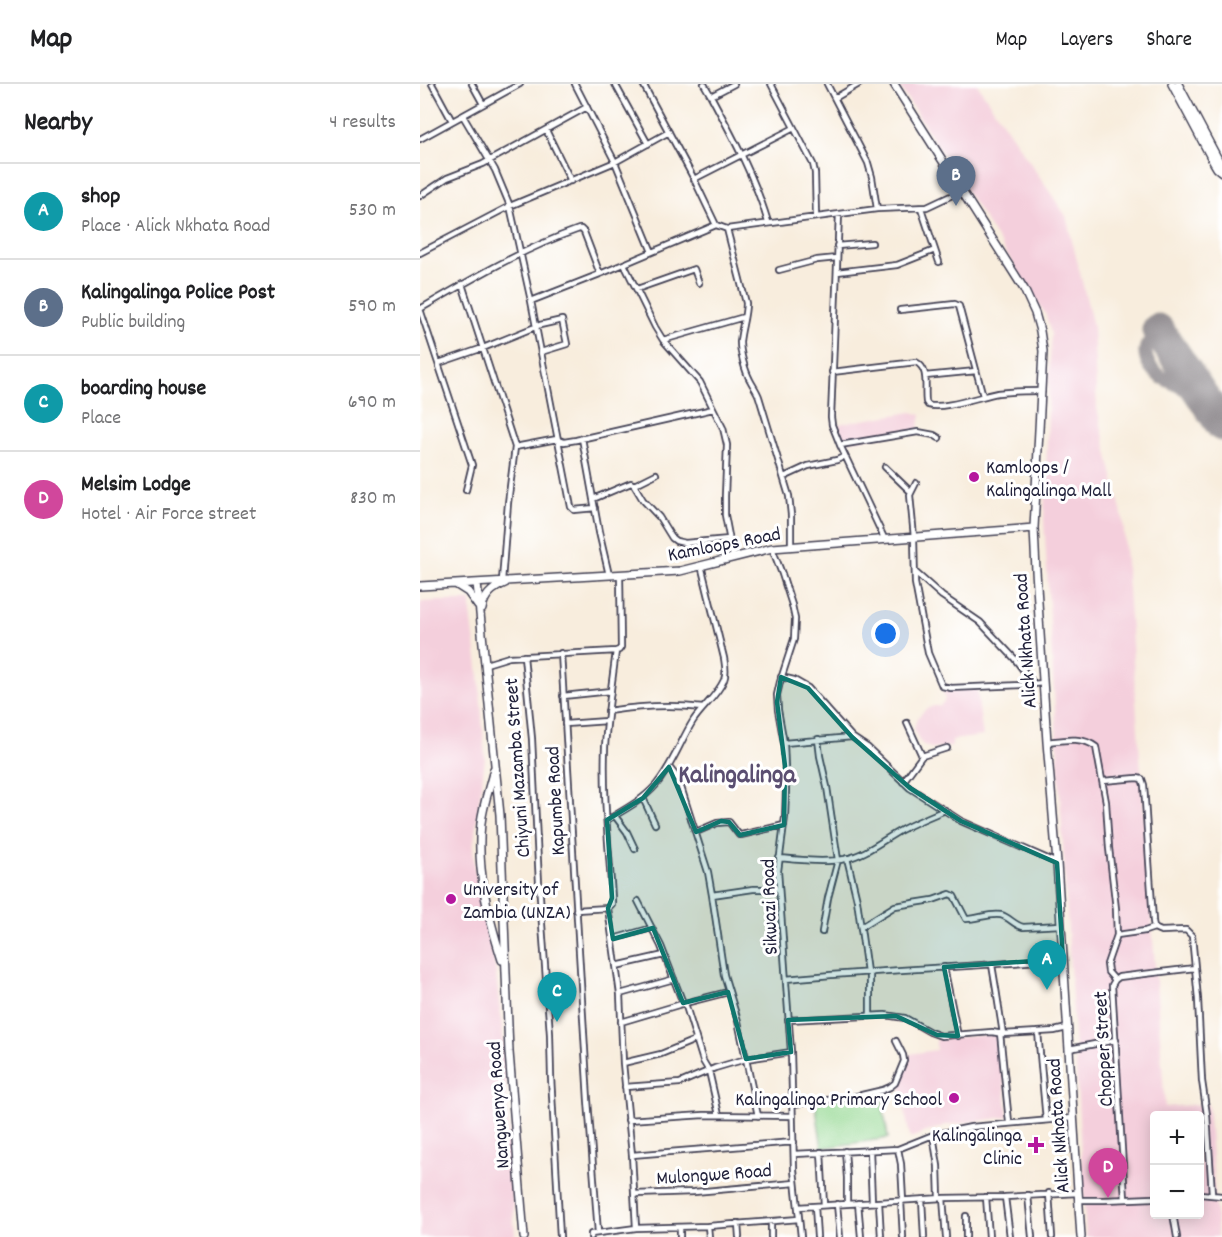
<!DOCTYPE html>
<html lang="en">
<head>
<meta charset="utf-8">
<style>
  :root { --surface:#fff; --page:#f6f6f6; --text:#202124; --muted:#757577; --line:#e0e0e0; --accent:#ea580c }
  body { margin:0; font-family:Dekko,sans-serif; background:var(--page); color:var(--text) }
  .controls { position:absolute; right:18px; bottom:18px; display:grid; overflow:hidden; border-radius:6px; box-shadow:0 3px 15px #0003 }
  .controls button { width:54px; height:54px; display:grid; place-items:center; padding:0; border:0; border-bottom:2px solid var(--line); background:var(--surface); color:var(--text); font:30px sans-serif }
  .you { position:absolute; left:466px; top:550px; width:21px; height:21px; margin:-15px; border:4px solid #fff; border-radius:50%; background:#1a73e8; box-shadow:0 0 0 9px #1a73e833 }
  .badge { display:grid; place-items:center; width:39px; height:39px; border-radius:50%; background:var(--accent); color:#fff; font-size:20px; font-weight:700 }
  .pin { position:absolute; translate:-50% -50px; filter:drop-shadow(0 2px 3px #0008) }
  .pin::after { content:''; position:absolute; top:32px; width:21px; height:18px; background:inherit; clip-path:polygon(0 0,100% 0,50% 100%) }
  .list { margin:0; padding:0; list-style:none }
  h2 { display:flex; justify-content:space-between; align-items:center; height:78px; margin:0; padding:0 24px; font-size:26px }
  h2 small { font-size:20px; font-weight:400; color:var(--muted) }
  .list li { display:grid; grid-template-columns:39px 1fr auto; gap:18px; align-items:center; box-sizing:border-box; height:96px; padding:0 24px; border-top:2px solid var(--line) }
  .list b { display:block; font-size:22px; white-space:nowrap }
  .list p { margin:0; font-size:20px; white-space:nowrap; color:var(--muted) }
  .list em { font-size:20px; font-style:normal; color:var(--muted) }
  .map { position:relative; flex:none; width:802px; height:1153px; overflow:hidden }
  header { display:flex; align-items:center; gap:36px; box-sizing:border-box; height:84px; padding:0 30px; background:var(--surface); border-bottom:2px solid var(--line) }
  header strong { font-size:28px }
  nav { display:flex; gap:33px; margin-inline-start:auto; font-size:21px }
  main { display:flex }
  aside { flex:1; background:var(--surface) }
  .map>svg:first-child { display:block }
</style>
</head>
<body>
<header>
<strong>Map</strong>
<nav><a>Map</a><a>Layers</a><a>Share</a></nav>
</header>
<main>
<aside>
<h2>Nearby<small>4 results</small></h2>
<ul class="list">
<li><span class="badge" style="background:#0f9aa8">A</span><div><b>shop</b><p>Place · Alick Nkhata Road</p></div><em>530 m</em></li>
<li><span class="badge" style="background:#5c6f8a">B</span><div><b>Kalingalinga Police Post</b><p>Public building</p></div><em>590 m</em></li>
<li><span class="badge" style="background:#0f9aa8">C</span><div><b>boarding house</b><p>Place</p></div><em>690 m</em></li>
<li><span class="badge" style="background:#d1479c">D</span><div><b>Melsim Lodge</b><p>Hotel · Air Force street</p></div><em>830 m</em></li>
</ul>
</aside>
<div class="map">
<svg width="802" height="1153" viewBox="0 0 802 1153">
  <rect width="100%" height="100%" fill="#fff"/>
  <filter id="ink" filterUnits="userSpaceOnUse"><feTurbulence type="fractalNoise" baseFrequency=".0167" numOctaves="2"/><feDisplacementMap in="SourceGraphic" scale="12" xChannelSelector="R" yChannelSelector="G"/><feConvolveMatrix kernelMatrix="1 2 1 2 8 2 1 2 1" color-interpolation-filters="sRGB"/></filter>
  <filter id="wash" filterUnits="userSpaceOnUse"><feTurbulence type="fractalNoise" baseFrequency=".008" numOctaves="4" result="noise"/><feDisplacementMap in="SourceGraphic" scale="24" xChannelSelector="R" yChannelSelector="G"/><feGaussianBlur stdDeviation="1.35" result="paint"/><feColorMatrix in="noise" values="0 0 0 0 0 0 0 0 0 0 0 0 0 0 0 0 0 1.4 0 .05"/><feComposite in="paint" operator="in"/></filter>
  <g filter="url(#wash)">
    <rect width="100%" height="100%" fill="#f8eddd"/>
    <path fill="#f4cfdc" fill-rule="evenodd" d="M478,0h79l89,132 27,110 4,82 26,111 42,588 43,-3 10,133h-132l-42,-717 7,-186 -5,-19zM734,1032h46v98h-46z
      M492,328l9,3 -3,16 -75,11 -5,-18z
      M18,517h33v13l8,61 6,84 -12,90 2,23 13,54 7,40 8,71 12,200h-95v-635z
      M557,603l2,21 4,28 -31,4v6l-11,2h-11l-8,-4 -4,-5 -4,-11 3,-10 9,-9 8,-3h6l5,-6 -2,-8 3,-3z
      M579,950l9,83 -62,8 -36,13 -11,-58 11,-26 26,-4v-11z"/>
    <path fill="#92d78f" stroke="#5a7c65" stroke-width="1.5" d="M461,1008l7,46 -66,10 -7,-46z"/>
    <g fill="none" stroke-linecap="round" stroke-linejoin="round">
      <path stroke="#8d888c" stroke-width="14" d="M743,254c-27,1 -19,28 -2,39l43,21"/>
      <path stroke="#8d888c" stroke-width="33" d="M738,246l64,95"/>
    </g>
  </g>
  <g filter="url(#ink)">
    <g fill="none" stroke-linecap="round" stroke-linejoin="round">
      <g stroke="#424053" stroke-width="8">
        <path id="minor" d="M12,0l20,37
          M52,0l11,20
          M155,0l40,78 37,90
          M195,0l33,60
          M223,0l51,95 22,46
          M284,0l7,12 23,-12
          M351,0l42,80 2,9 1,44
          M407,0l41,79 4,14 5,32
          M291,12c22,41 44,82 57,126
          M415,14l24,-14
          M43,32l32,54 15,36 21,95 40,206 3,3 21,-2
          M126,46l25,51
          M0,55l100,-55
          M274,95l100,-51
          M0,112l27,-18 36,-14 104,-57
          M501,124l18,54
          M419,130l-8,203 1,8 8,20 45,95
          M307,145l19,74c0,13 -5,26 -6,39 0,10 5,29 10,38 3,6 7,11 9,17l30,99 2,19v31
          M417,162l35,-3
          M0,169l90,-47 105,-44 54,-30
          M204,180l31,63 8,13 37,42 23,46 4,17 -2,51v19l8,42
          M359,186l38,-10 20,-2
          M417,188l60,-7 38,-15
          M42,200l53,163
          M217,205l57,-20 5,14
          M111,217l69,-27 116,-49 11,4 150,-20 50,-2 34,-16
          M0,225c50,-29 104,-61 159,-80h2l3,3 16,42
          M0,225l52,156 -6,25
          M480,226l55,-6 4,2 24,90
          M243,256l81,-23
          M19,279l44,-15 57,-23 22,-5 5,24 -26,8
          M412,288l84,-10c14,7 8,26 10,40l2,3c14,5 53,-9 70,-12 15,-2 29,-2 44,-2
          M505,292l51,-5
          M162,354l17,94 10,43
          M420,361l78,-13 16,3 5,3
          M465,383l26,25
          M364,393l24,-11 29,-6 8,-4
          M496,399l-6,12 4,42 1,46 13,70 14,33 9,2 71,-3 21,-2
          M214,401l22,-11
          M173,415l38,-16 3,2 9,15 16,17 13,21 4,3 9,2 44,-4
          M352,464l10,26 10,31 3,14 -1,20 -14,43 -3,13 1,15 6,33 2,47 -1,27 -7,54 13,181 3,118 7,67
          M495,488l27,24 38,26 34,36 20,26
          M200,490l1,73 -2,3 -3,1c-4,32 -9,64 -11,96 -2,50 4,101 7,151v6l-4,4 12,86 3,69 9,92 4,73
          M82,497l6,-78 7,-56 42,-8 7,3 12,-2 137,-31
          M141,569l27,447 10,133
          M104,572l8,83 7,144 11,151 1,43 9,160
          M66,580l23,-7 107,-6
          M361,593l13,3 14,8 44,49 15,10 43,41 51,33 96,42
          M143,612l48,-5
          M188,627c32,-5 63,-7 95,-3
          M487,639l15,33
          M145,640l42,-3
          M398,655l2,17 7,31 11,73 -10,38 -6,34
          M627,658c17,-2 35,-6 49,5l10,55 3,46 7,61 1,26 28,-4 9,-3
          M364,659l68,-6
          M249,683l7,9 4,8 28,88 4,23 12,80 14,46 20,95
          M683,697l34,-3 5,1 2,6 9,136 1,7 7,3 25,-1 6,6 6,63 4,82 5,34 5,79
          M483,698l19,-26 25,-8
          M223,714l12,26
          M195,732l12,16 8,17
          M187,736c17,-10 36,-20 49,-35 16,-19 24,-43 37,-64 9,-14 24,-25 31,-41 3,-7 1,-15 0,-22l-23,-93
          M276,748l21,-9 12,-1 10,13h2l43,-10
          M359,774c21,2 45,5 66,1 21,-4 39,-20 58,-30 13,-7 28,-13 42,-19
          M427,774l10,42 10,72
          M292,811l41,-6h26
          M218,817l23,45 22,57
          M156,826l32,-2
          M441,843l34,-21 38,-6 17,-6 4,2 12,23c11,0 24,-6 35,-4 8,2 13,10 22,12l38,-2
          M193,855l39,-11
          M572,881l4,24 7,45
          M196,882l48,-11
          M524,883l14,69
          M450,888v44
          M366,895c92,-9 184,-12 277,-20
          M695,896l-7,-8 -1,-8 10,-29
          M200,910l54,-15
          M265,919l18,58 6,10 10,44
          M368,936l97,-5 20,3 25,14 11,4 51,-4 11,2 35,-2 16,-1 13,-3
          M201,938l64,-19 43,-11
          M618,948l8,88
          M580,949l9,89
          M649,965l47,-9
          M203,979l38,-9 34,-14
          M205,1003l55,-4 35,-15 17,-5 14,-4 45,-7
          M373,1020l60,-7 30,-7 7,-3 5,-4 9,-22 -1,-6 -7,-14
          M208,1036l76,-5 89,1
          M513,1051l5,31 1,32
          M478,1065l3,15 2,37
          M450,1066l2,52
          M425,1067l2,27v26
          M401,1068l3,53
          M374,1070l104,-5 35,-14 38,-8 102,-9
          M212,1071l162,-13
          M629,1109l3,44
          M215,1110l59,-2 101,-9
          M780,1110l22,2
          M608,1111l4,42
          M566,1113l3,40
          M585,1113l5,40
          M523,1114l3,39
          M705,1115l-13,-214 3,-5 4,-3 76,-9
          M502,1116l2,37
          M659,1116h25l50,-2
          M481,1117l2,36
          M459,1118l2,35
          M438,1119l3,34
          M417,1120l3,33
          M395,1122l2,31
          M378,1123l145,-9 62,-1 73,-4
          M753,1130l4,23
          M546,1132v21
          M351,1137v16
          M318,1139l1,14
          M288,1142l1,11
          M260,1143v10
          M171,1153v-3l45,-6 72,-2 91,-7"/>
      </g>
      <g stroke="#424053" stroke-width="10">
        <path id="secondary" d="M474,0l130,205 11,24 5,18 3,20 -9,177 2,43 11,171 10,121 24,374
          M752,0l42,79 3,5 5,4
          M758,0l43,81 1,5
          M57,499l23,232 9,237 15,185
          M37,501l11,7 10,14
          M0,502l260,-15 92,-23 262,-20
          M62,525c2,-14 11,-21 23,-26
          M74,685c-4,17 -11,36 -13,54 -5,47 7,93 21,137"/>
      </g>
      <use href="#minor" stroke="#fff" stroke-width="4.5"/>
      <use href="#secondary" stroke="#fff" stroke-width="7"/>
    </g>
  </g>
  <path fill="#0f766e" fill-opacity="0.2" stroke="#0f766e" stroke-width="4.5" stroke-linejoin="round" d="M361,593l27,11 44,49 58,51 51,33 96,42 6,96 -119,8 14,69 -21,-1 -41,-19 -108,4 3,32 -45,7 -18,-67 -45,11 -30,-75 -40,11 -5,-31 4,-10 -5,-78 36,-22 26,-31 27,65 25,-11 8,1 11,13 44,-10 1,-59 -8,-64z"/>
  <g fill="#b5179e" stroke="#fff" stroke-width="2">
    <circle cx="554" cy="393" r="6"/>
    <circle cx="31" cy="815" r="6"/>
    <circle cx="534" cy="1014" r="6"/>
    <path d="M613 1052h6v6h6v6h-6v6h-6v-6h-6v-6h6z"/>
  </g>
  <g text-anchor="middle" stroke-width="6" stroke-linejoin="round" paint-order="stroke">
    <g font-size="20" fill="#22223b" stroke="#fff" text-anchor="start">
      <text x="566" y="389">Kamloops /<tspan x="566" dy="23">Kalingalinga Mall</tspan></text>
      <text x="43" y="811">University of<tspan x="43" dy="23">Zambia (UNZA)</tspan></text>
      <text x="522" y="1021" text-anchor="end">Kalingalinga Primary School</text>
      <text x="602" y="1057" text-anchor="end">Kalingalinga<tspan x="602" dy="23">Clinic</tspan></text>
    </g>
    <g font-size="20" fill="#22223b" stroke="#fff">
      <text transform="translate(304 459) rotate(-11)" y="7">Kamloops Road</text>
      <text transform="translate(604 557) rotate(-94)" y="7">Alick Nkhata Road</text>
      <text transform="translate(96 684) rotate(-94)" y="7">Chiyuni Mazamba Street</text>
      <text transform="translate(134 717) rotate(-93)" y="7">Kapumbe Road</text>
      <text transform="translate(348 823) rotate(-92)" y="7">Sikwazi Road</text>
      <text transform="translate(682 965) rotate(-93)" y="7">Chopper Street</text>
      <text transform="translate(77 1021) rotate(-94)" y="7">Nangwenya Road</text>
      <text transform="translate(637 1042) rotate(-94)" y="7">Alick Nkhata Road</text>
      <text transform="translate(294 1089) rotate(-4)" y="7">Mulongwe Road</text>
    </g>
    <g font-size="26" font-weight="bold" fill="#5b4f71" stroke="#fff">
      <text x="317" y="698">Kalingalinga</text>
    </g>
  </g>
</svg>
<div class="controls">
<button>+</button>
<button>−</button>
</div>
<div class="you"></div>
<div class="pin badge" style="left:627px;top:906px;background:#0f9aa8">A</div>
<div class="pin badge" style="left:536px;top:122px;background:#5c6f8a">B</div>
<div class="pin badge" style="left:137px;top:938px;background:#0f9aa8">C</div>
<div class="pin badge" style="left:688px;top:1114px;background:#d1479c">D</div>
</div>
</main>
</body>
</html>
